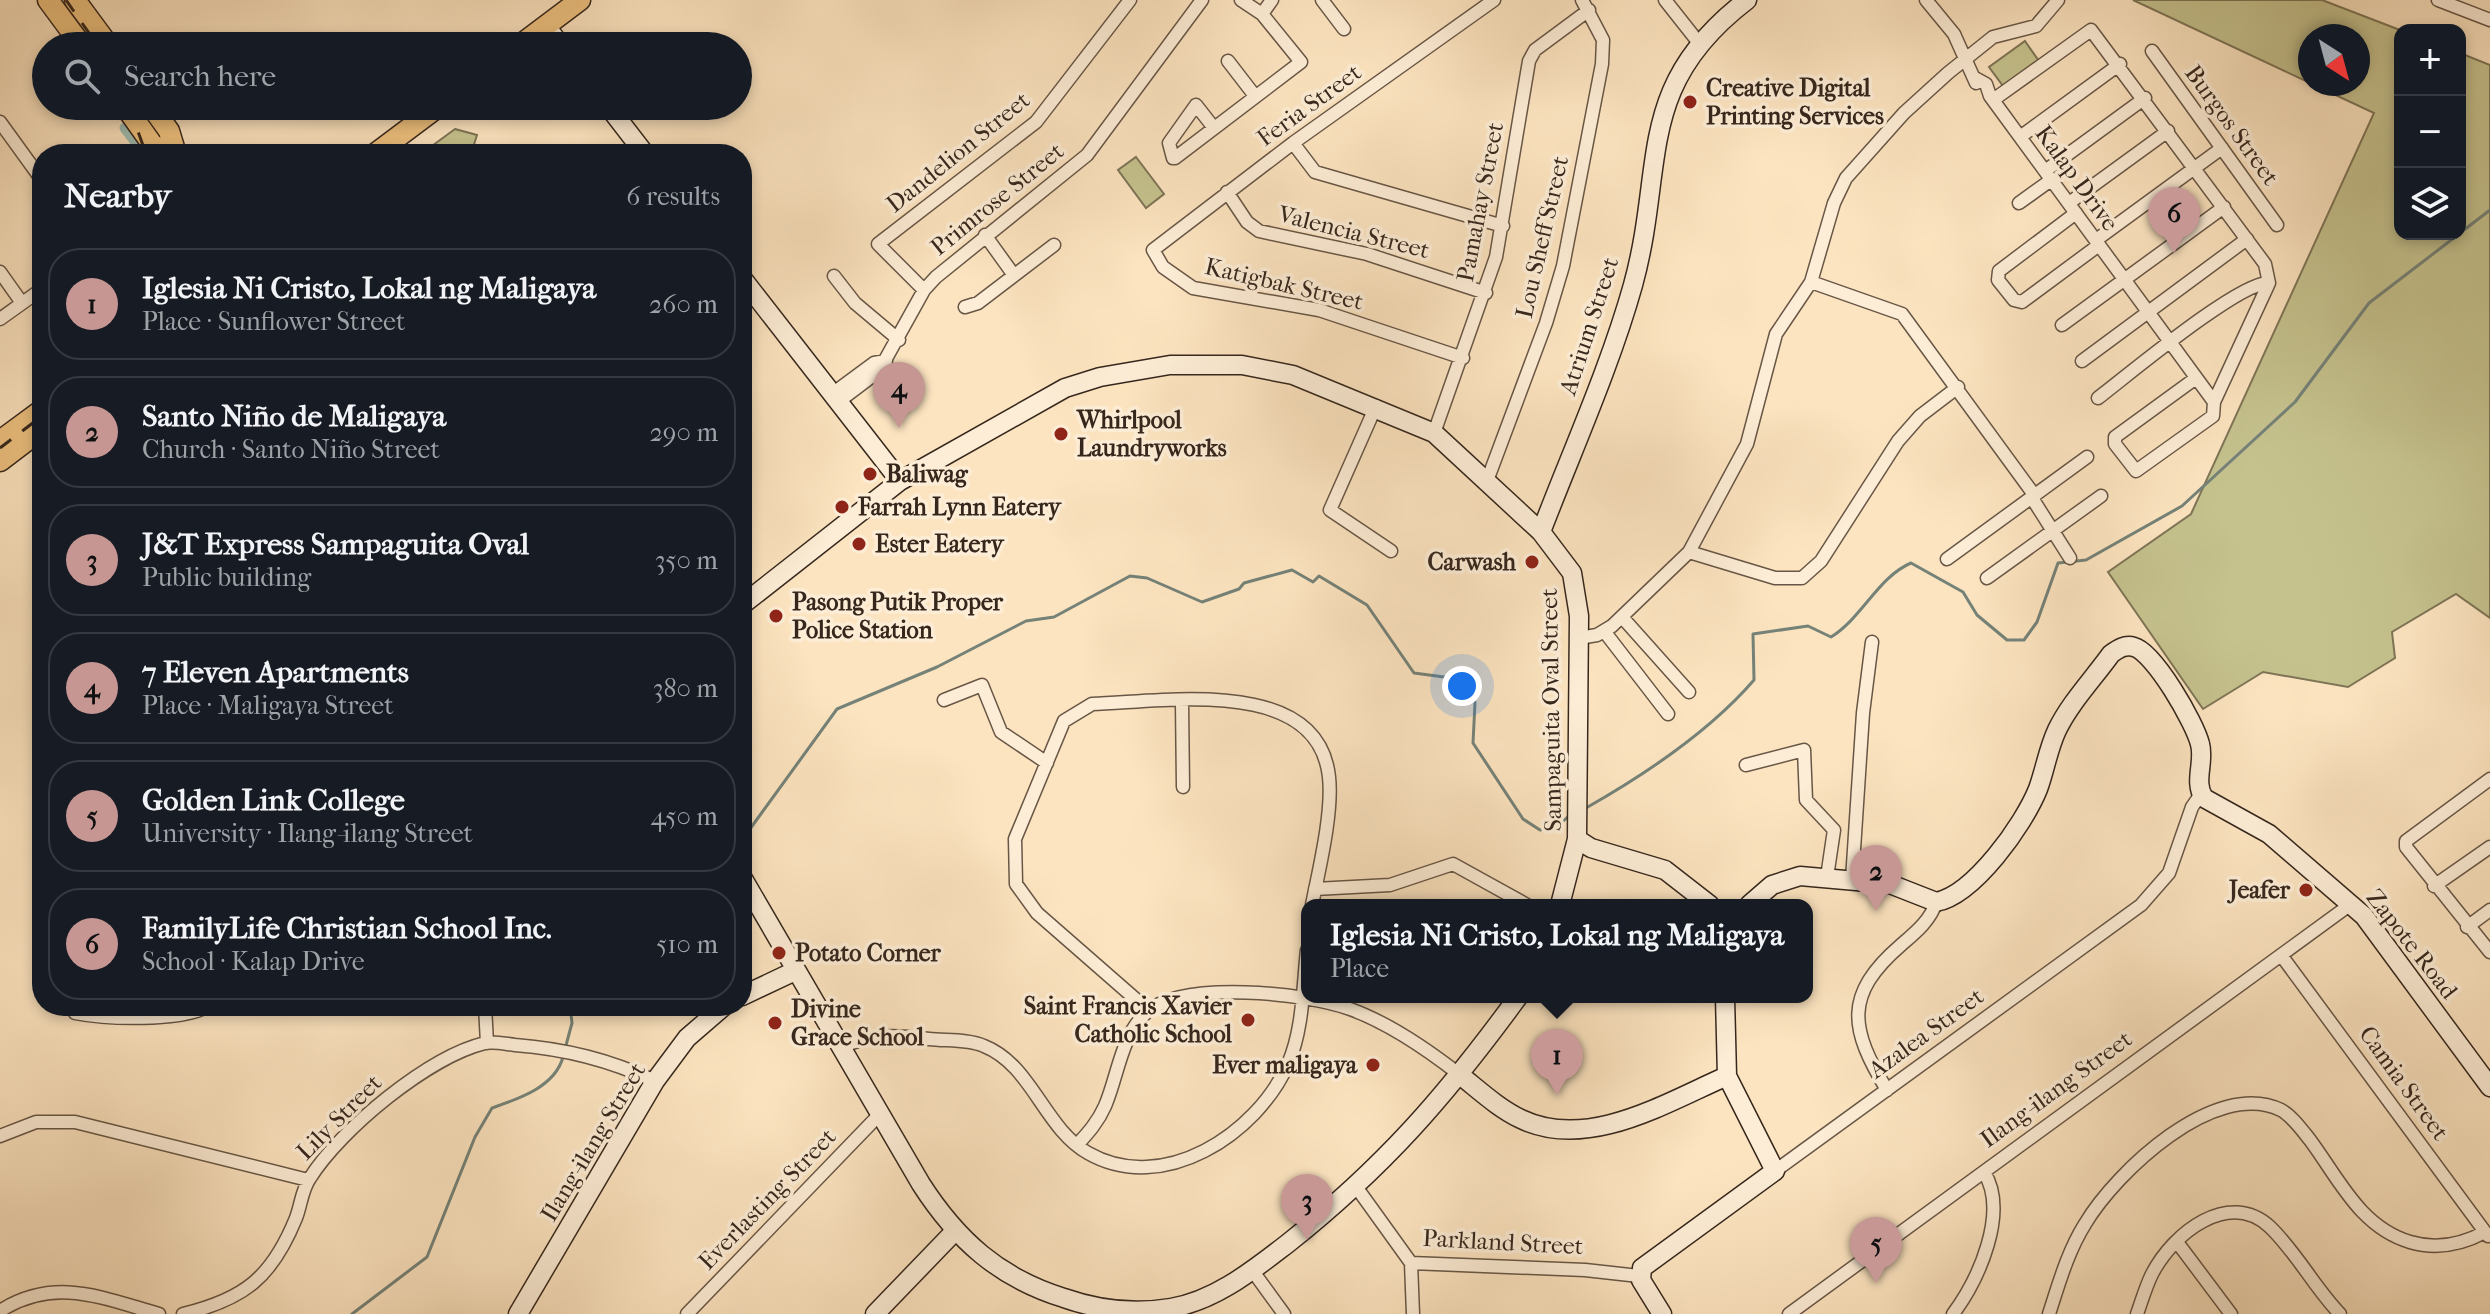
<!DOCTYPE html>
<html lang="en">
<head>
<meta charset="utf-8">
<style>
  :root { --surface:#171b24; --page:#242831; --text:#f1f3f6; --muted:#9ea1a6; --line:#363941; --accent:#c59692 }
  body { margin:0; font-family:"IM FELL French Canon",serif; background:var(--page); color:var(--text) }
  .controls { position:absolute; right:24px; top:24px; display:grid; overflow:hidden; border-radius:16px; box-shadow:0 4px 12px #0003 }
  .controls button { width:72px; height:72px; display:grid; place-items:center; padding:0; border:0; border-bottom:2px solid var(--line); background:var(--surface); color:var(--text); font:40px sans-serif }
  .compass { position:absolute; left:2298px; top:24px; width:72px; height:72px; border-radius:50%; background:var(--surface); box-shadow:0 4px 12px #0003; rotate:144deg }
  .you { position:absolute; left:1462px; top:686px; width:28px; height:28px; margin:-20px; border:6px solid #fff; border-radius:50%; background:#1a73e8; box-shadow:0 0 0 12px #1a73e833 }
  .badge { display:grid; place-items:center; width:52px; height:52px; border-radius:50%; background:var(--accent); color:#111; font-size:26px; font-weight:700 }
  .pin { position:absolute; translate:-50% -66px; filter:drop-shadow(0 2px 4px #0008) }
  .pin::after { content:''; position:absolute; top:42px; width:28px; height:24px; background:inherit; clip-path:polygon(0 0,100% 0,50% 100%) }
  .popup { position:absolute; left:1301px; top:899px; width:512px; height:104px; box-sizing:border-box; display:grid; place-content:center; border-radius:16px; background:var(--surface); filter:drop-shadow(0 2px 6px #0005); font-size:26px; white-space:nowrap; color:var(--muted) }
  .popup b { font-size:30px; color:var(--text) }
  .popup::after { content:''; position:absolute; left:50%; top:100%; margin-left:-16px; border:16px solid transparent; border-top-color:var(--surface) }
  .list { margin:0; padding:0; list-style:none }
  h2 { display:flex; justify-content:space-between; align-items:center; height:104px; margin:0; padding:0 32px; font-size:34px }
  h2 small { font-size:26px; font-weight:400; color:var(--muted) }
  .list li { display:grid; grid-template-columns:52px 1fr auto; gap:24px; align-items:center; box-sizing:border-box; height:112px; margin:0 16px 16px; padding:0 16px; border:2px solid var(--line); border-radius:32px }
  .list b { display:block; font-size:30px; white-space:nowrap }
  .list p { margin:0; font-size:26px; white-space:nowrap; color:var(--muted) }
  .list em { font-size:26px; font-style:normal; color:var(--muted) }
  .icon { flex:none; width:44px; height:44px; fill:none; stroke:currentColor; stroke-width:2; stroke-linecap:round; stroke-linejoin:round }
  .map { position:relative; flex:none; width:2490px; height:1314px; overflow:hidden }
  .search { position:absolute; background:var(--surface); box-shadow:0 4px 12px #0003; left:32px; top:32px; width:720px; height:88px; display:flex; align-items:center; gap:20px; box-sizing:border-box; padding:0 28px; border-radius:44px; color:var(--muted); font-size:30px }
  .panel { position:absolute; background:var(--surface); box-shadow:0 4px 12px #0003; left:32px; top:144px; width:720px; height:872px; border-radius:32px }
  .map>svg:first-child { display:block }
</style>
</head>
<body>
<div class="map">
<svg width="2490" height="1314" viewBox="0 0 2490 1314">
  <rect width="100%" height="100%" fill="#fce4c0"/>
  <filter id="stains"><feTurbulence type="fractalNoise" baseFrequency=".0025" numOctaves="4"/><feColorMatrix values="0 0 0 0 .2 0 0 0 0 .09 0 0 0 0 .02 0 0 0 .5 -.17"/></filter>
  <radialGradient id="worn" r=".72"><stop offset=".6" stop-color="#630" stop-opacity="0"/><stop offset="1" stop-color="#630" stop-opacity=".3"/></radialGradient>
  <path fill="#c5c28e" stroke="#7e7456" stroke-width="2" d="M2133,0h189l78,30v204h60v-181l30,12v553l-34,-24 -64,38 3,26 -47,29 -85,-15 -60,37 -95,-137 83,-58 183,-401 -62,-29h46v-48h-48v47z
    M2025,41l16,23 -35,26 -17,-23z
    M455,129l22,6 -6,19h-50z
    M1136,157l28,37 -18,14 -28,-38z"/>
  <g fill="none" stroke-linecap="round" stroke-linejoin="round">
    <path stroke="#758278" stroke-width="3" d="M2460,233l30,-23
      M1586,808c60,-34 123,-76 168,-128l-1,-46 55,-8 23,11c31,-19 47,-60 80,-74l52,29 14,23 30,25h17l13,-18 21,-59 28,-3 96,-54 113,-104 74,-99 90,-69
      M742,840l95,-131 100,-42 89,-46 28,-4 76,-41 17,2 55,24 37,-13 5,-6 48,-13 21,12 6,-6 48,29 47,68 30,4 23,-4 8,30 -2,40 50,76 17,11 18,-5 10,-8
      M565,1049l7,-26 -2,-17
      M352,1314l75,-57 48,-120 17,-29c26,-9 63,-21 71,-51"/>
    <path stroke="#9fbeb5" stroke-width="11" d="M125,128l20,26"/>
    <g stroke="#685646" stroke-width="15">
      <path id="street" d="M1322,0l22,29
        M1665,0l34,43
        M1926,0l28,34 22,49
        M2438,0l52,20
        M1262,14l10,-14
        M2152,51l125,174
        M1228,61l27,35
        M1975,78l11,6 4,12 224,306
        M1993,100l98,-70 174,234 4,19 -55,119 -1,14 -77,55 -21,-27v-7l81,-59
        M0,122l42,58
        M1214,128l-18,-23 -27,38 4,15h2l126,-96 -39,-48 -21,-14
        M2020,137l100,-73
        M1293,143l22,29 188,54
        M2045,171l100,-73
        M1227,192l20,30 12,9 108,23 119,39
        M2019,203l32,-23
        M2069,203l99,-72
        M2076,213l-77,58 -1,9 16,20 8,2 77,-57
        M985,235l28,39
        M2096,240l126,-92
        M0,272l22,31
        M834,276l21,27 44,37
        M1811,282l91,32 133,182
        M924,290l-46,-46 158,-122 94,-122
        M965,307l13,-4 76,-58
        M0,319l42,-30
        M2062,325l162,-118
        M1463,358l-144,-48 -126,-22 -30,-21 -10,-17 140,-107 201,-143
        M2082,361l165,-122
        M832,394l42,-31 12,-2
        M2098,398c29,-22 142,-117 171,-115
        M838,402l41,-31 45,-81 12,-13 151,-122 115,-155
        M1376,406l-46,104 61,41
        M1434,433l62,-176 33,-196 6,-11 54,-40
        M1487,481l59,-158 17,-57 39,-202 1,-24 -21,-40
        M2032,498l38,60
        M1689,552l86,26h27l19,-17 77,-120 22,-25 38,-29
        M1947,559l140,-102
        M1987,578l114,-82
        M1622,617l67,75
        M1604,631l64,83
        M1579,638l18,-3 15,-9 77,-74 58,-108 29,-110 35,-52 23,-79 12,-25 58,-65 44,-40 45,-36 43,-11 22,-26
        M944,700l38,-15 19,47 46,31
        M1182,702l1,85
        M1746,765l58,-15 2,50 28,30 -7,47
        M2490,779l-84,62v6l84,105
        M1852,880l11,-167 9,-71
        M2434,886l56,-39
        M1315,889l75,-4 63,-21 74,41
        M2467,927l23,-17
        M2281,955l207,281
        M485,1006l2,37
        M1148,1010l-111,-97 -21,-29 -1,-45 49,-118 28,-17c72,-2 226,-29 237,73 4,36 -10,92 -17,128
        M75,1013c31,6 106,9 133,-7
        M840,1048c31,-15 57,-13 89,-9 17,2 39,0 55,7 48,19 60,82 104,107 75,43 169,-19 200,-89 15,-34 15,-77 19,-114
        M1887,1090c-37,-61 -44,-95 14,-145 14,-12 30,-25 35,-43
        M0,1136l36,-14h39l233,58
        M1077,1145c11,-12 21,-23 28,-39 13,-30 16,-71 42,-94 36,-32 160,-19 203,-3 39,14 78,41 110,66
        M1775,1171l366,-266 28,-32 23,-66 9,-13
        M1357,1188l54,75
        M2177,1242l54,72
        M1411,1263l174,7 54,6
        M1411,1263l2,51
        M1252,1270l32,44
        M0,1311c55,-35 102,-13 159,3
        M183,1314c62,-15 89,-37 113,-96 5,-13 6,-29 14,-40 31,-49 118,-121 175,-135 9,-2 21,1 30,2 51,4 94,15 140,36
        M687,1314l192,-199
        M1789,1314l562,-410
        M1953,1314c26,-35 56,-102 31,-142
        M2049,1314c10,-31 19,-63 36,-90 31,-52 130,-146 196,-114 11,6 21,20 29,30 29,39 50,87 100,102 27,8 51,3 75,-10
        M2137,1314c5,-14 9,-28 15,-40 21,-41 77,-85 118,-47 27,26 44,60 70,87"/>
    </g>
    <g stroke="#36271d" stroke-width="21">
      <path id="secondary" d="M546,26l15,20
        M608,106l37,48
        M742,278l158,203
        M1541,532c31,-81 69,-165 92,-247 33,-120 0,-198 114,-285
        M742,605l158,-124 165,-93 35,-11 70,-12h72l51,10 141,58 107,99 31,41 7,43 -2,223 -17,66
        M1577,839l14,9 74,22 45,35
        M742,877l179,307c36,56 78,94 143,114 34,12 71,16 107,10 44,-7 82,-38 116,-64 97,-77 158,-147 231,-247
        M1749,905l23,-20 28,-9 90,8 46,18c38,-7 88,-78 102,-113 7,-19 10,-40 19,-59 13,-27 36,-51 54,-76 7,-5 14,-10 23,-7 20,5 61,76 66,97 5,18 -7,38 4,54l65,36 95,82 126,171
        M742,996l53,-25
        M1460,1075c19,15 38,33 61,44 67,32 144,-16 206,-43
        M518,1314l137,-233 32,-43 37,-32
        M875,1314l80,-83
        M1662,1314l-21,-34 1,-12 133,-97 -48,-95 -2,-79"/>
    </g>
    <g stroke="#36271d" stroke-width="23">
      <path id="primary" d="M48,0l34,46
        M75,0l34,46
        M519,46l61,-46
        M125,106l27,38 15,10
        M151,106l18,25 7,23
        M375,154l64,-48
        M0,441l42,-31
        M0,461l42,-32"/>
    </g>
    <use href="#street" stroke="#fdedd6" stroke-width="12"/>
    <use href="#secondary" stroke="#fdedd6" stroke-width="18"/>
    <use href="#primary" stroke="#eec280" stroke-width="20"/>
    <path stroke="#36271d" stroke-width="3" stroke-dasharray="14 14" stroke-linecap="butt" d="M66,0l32,46
      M129,106l17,48
      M0,448l42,-32"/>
  </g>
  <g fill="#8f2418" stroke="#fdedd6" stroke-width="3">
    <circle cx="1690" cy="102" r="8"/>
    <circle cx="1061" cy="434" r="8"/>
    <circle cx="870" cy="474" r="8"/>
    <circle cx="842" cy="507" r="8"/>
    <circle cx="859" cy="544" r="8"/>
    <circle cx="1532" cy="562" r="8"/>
    <circle cx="776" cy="616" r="8"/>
    <circle cx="2306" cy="890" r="8"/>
    <circle cx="779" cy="953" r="8"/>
    <circle cx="1248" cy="1020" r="8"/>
    <circle cx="775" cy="1023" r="8"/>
    <circle cx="1373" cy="1065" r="8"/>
  </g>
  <g text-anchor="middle" stroke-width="7" stroke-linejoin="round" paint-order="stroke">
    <g font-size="24" font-weight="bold" fill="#36271d" stroke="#fdedd6" text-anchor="start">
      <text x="1706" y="96">Creative Digital<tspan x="1706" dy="28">Printing Services</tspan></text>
      <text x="1077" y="428">Whirlpool<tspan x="1077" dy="28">Laundryworks</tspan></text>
      <text x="886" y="482">Baliwag</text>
      <text x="858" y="515">Farrah Lynn Eatery</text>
      <text x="875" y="552">Ester Eatery</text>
      <text x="1516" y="570" text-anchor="end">Carwash</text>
      <text x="792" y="610">Pasong Putik Proper<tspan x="792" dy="28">Police Station</tspan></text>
      <text x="2290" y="898" text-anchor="end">Jeafer</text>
      <text x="795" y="961">Potato Corner</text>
      <text x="1232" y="1014" text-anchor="end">Saint Francis Xavier<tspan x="1232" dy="28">Catholic School</tspan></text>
      <text x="791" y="1017">Divine<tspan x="791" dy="28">Grace School</tspan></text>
      <text x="1357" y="1073" text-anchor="end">Ever maligaya</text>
    </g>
    <g font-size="24" fill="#36271d" stroke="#fdedd6">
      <text transform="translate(1309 105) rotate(-36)" y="8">Feria Street</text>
      <text transform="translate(2232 125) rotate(54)" y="8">Burgos Street</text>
      <text transform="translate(958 152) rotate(-39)" y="8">Dandelion Street</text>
      <text transform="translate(2077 178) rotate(54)" y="8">Kalap Drive</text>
      <text transform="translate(997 199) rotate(-39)" y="8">Primrose Street</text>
      <text transform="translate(1480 202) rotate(-79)" y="8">Pamahay Street</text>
      <text transform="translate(1354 232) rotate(14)" y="8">Valencia Street</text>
      <text transform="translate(1542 237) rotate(-77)" y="8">Lou Sheff Street</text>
      <text transform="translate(1284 284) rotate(13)" y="8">Katigbak Street</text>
      <text transform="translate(1589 326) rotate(-72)" y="8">Atrium Street</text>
      <text transform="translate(1551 710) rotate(-91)" y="8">Sampaguita Oval Street</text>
      <text transform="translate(2412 944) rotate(52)" y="8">Zapote Road</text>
      <text transform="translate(1926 1033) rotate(-36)" y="8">Azalea Street</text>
      <text transform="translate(2404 1083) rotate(54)" y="8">Camia Street</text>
      <text transform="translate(2056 1089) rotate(-36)" y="8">Ilang-ilang Street</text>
      <text transform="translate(339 1117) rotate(-45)" y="8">Lily Street</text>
      <text transform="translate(593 1142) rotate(-59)" y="8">Ilang-ilang Street</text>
      <text transform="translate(767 1199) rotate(-46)" y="8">Everlasting Street</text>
      <text transform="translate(1503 1242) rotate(3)" y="8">Parkland Street</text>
    </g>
  </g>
  <rect width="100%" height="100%" filter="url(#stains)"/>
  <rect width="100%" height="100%" fill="url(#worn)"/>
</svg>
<div class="controls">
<button>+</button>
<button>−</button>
<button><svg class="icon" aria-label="layers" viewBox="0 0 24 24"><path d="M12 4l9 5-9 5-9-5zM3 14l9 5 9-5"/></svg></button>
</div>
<svg class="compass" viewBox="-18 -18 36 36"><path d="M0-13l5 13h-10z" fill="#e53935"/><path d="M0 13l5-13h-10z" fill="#9ea1a6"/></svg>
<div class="you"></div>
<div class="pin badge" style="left:1557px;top:1095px">1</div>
<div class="popup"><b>Iglesia Ni Cristo, Lokal ng Maligaya</b>Place</div>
<div class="pin badge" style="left:1876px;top:911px">2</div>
<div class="pin badge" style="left:1307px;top:1240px">3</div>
<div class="pin badge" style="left:899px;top:428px">4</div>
<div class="pin badge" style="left:1876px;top:1283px">5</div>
<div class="pin badge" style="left:2174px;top:253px">6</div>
<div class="search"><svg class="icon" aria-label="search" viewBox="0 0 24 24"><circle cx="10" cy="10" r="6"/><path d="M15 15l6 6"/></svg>Search here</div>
<section class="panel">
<h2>Nearby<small>6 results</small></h2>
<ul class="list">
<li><span class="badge">1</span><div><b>Iglesia Ni Cristo, Lokal ng Maligaya</b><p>Place · Sunflower Street</p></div><em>260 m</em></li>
<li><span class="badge">2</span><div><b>Santo Niño de Maligaya</b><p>Church · Santo Niño Street</p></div><em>290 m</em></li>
<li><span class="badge">3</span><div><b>J&amp;T Express Sampaguita Oval</b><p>Public building</p></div><em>350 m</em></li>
<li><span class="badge">4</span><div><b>7 Eleven Apartments</b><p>Place · Maligaya Street</p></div><em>380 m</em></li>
<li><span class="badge">5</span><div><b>Golden Link College</b><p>University · Ilang-ilang Street</p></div><em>450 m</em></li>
<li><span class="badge">6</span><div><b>FamilyLife Christian School Inc.</b><p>School · Kalap Drive</p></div><em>510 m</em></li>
</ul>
</section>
</div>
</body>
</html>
